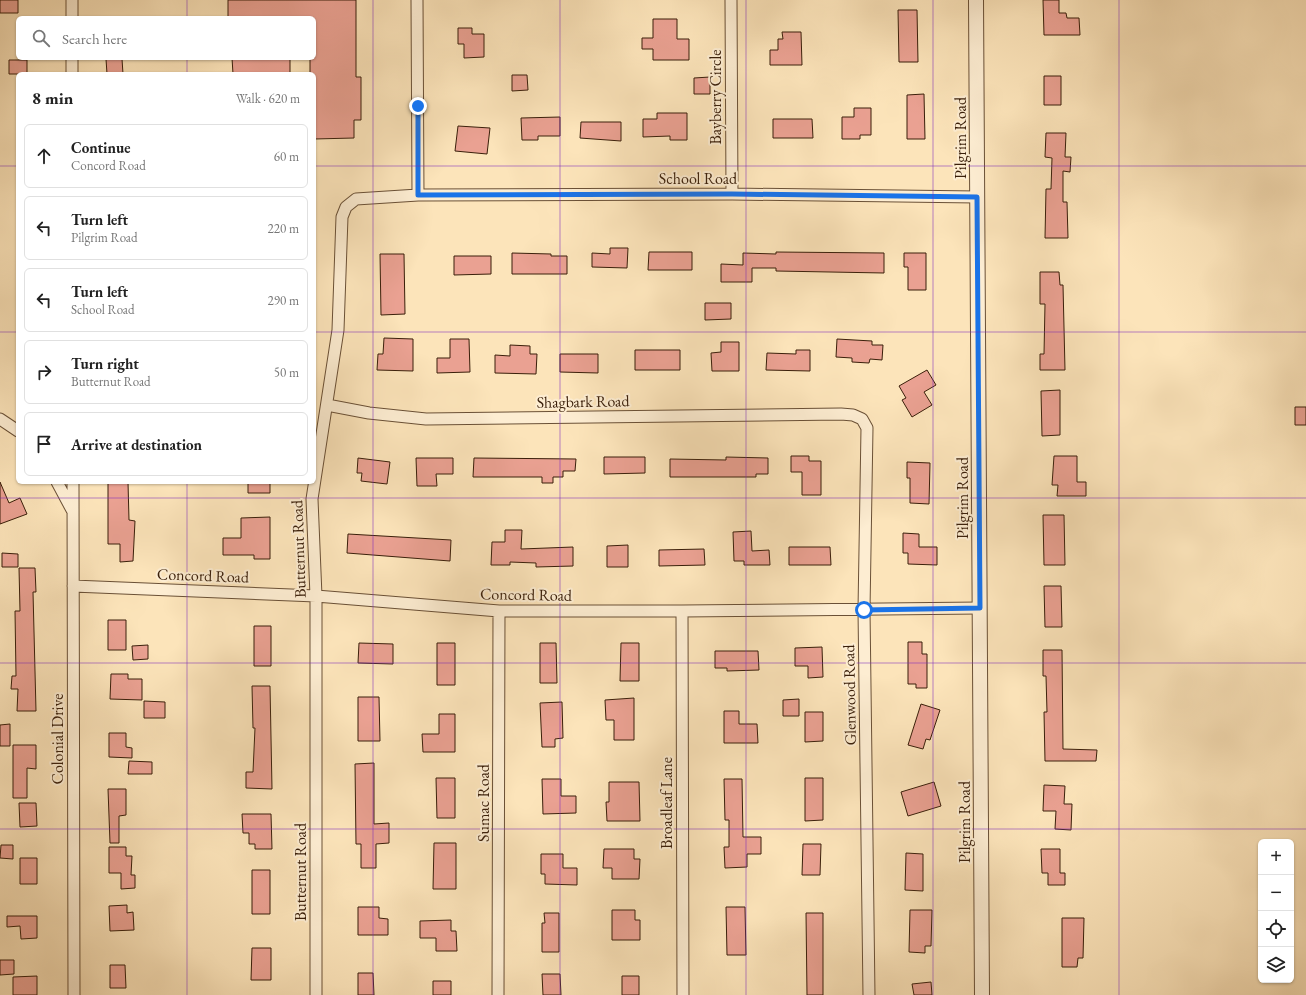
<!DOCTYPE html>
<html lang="en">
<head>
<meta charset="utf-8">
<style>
  :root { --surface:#fff; --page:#f2f2f2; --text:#222; --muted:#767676; --line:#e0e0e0 }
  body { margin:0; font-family:"EB Garamond",serif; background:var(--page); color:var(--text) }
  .controls { position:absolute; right:12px; bottom:12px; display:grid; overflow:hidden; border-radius:6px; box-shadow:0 1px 3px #0004 }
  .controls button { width:36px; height:36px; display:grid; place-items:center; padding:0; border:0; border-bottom:1px solid var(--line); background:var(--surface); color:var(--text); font:20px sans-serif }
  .stop { position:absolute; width:12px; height:12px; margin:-9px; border:3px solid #1a73e8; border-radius:50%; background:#fff }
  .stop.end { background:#1a73e8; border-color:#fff; box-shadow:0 1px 4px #0008 }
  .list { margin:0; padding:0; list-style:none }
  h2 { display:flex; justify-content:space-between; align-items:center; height:52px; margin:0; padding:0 16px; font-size:17px }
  h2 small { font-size:13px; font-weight:400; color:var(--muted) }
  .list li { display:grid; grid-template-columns:26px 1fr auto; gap:12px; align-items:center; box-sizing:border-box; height:64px; margin:0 8px 8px; padding:0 8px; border:1px solid var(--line); border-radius:6px }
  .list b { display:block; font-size:15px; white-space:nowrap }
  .list p { margin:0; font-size:13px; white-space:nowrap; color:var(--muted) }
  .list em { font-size:13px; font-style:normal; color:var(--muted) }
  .icon { flex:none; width:22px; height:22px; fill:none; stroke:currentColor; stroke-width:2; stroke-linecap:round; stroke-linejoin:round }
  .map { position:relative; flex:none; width:1306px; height:995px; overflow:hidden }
  .search { position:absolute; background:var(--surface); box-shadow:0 1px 3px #0004; left:16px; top:16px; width:300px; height:44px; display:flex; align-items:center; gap:10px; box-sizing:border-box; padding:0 14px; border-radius:6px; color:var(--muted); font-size:15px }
  .panel { position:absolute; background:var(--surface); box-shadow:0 1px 3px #0004; left:16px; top:72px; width:300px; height:412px; border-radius:6px }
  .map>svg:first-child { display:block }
</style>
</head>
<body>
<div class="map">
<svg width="1306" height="995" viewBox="0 0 1306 995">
  <rect width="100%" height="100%" fill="#fce4ba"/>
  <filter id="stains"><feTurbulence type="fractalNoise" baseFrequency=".005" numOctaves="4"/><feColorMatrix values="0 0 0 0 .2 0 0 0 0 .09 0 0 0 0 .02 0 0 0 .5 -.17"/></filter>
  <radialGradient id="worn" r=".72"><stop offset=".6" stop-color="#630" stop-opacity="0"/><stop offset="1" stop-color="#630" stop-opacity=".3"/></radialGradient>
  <path fill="#eaa192" stroke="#3a1f0a" d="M0,0h18v13h-18z
    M228,0h128v77h5v43h-7v18l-40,1v-65h-4v-16h4v-40h-86z
    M1043,0h16v13h7l1,5h12l1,17h-36z
    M898,10h19l1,52h-19z
    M653,19h24v20h12v21h-36v-11h-11v-11h11z
    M458,28h14v6h12v23l-20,1v-14h-6z
    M782,32h19l1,33h-32v-15h8v-11h5z
    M232,58h58v16h-57z
    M106,59h16l1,15h-16z
    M9,60h18v14h-18z
    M512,75h15l1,15 -16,1z
    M1044,76h17v29h-17z
    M710,77v17h-16v-16z
    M924,94l1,45h-18v-44z
    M854,108h17v27h-11v4h-18v-22h12z
    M657,113h30v27h-17v-4l-27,1v-18h14z
    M560,117v19h-22v4h-16l-1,-22z
    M773,119h39l1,19h-40z
    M581,122h40v19l-41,-3z
    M458,126l32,2 -3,26 -32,-3z
    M1046,133h20l-1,24h6l-1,15 -7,-1v31h4l1,36h-23l1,-49h5l1,-31 -7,-1z
    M610,248h18l-1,20 -35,-1v-14l18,1z
    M649,252h43v18h-44z
    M776,252l108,1v20l-108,-2v-3h-24v14h-31v-18l22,1v-12l33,1z
    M512,253l39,1v2h16v18h-55z
    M904,253h22v37h-18v-23h-4z
    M380,254h24l1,60 -24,1z
    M454,256h37v18l-37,1z
    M1040,272h19l1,13h3l2,85h-25v-16h4l1,-50h-5z
    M705,303h26v16l-26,1z
    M384,338l29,1v32l-36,-1 1,-16h5z
    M450,339h19l1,33 -33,1v-15h13z
    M837,339l35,2v4h11l-1,15 -12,-1 -1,4 -17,-1v-4l-16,-1z
    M721,342h18v29h-27l-1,-18 10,-1z
    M510,345l20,1v8h7l-1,20 -41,-1v-18l15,1z
    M635,350h45v20h-45z
    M796,350h14v21l-44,-1 1,-17 29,1z
    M560,354h38v19l-38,-1z
    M927,370l9,15 -12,7 8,13 -20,12 -10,-17 4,-2 -7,-12z
    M1060,390v45l-18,1 -1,-45z
    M1295,407h11v18h-11z
    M791,456h18v5h12v34h-19v-23h-11z
    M1054,456h23v26h9v14h-29l1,-11h-6z
    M604,457h41v16l-41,1z
    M726,457l42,1v16h-12v3h-86v-18l56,1z
    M358,458l32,4 -3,22 -26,-3 1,-8h-5z
    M416,458h37v16h-17l1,12h-20z
    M474,458l102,1 -1,12h-12v6h-10v6h-11v-6h-69z
    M907,462l23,1 -1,41 -19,-1v-25h-3z
    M0,482l9,21 11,-5 7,16 -27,10z
    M108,482h20l1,38 6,1 -2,40 -13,1v-18h-12z
    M248,482h22v11h-22z
    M1043,515h21l1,50h-21z
    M270,517v42h-16v-4h-31v-17h18v-20z
    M505,530h17l-1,19 52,-2v19l-37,1v-4l-26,-1v3h-19l1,-23h13z
    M751,531l1,20 17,-1 1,15h-26v-4h-10l-1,-29z
    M903,533l16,1v13h18v18l-29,-1v-11h-5z
    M348,534l103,6 -1,21 -103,-8z
    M628,545v22h-21v-21z
    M789,547h41l1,18h-42z
    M704,549l1,16 -46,1v-16z
    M2,553l16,1v13h-16z
    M19,568h16l1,24h-3l3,119h-19l1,-22h-7l1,-13h4l-1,-65h5z
    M1044,586h17l1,41h-17z
    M108,620h18v30h-18z
    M254,626h17v40h-17z
    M908,642h14v12h5v34h-11v-4h-8z
    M359,643l34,1v20l-35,-1z
    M437,643h18v42h-18z
    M540,643h16l1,40h-17z
    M621,643h18v38h-19z
    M148,645v14l-15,1 -1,-14z
    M822,647l1,30 -15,1v-12h-13v-18z
    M1043,650h19l1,99 34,1 -1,11h-51l-1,-49h3l-1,-36h-3z
    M715,651h43l1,19 -32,1v-3h-12z
    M111,674h17v5h14v21l-32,-1z
    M252,686h18l2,103 -26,-1v-16h7l2,-44h-2z
    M358,697h21l1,44h-22z
    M634,698v42h-20v-20h-8l-1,-20z
    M799,699v17h-16v-16z
    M144,701l21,1v16h-21z
    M562,702l1,36 -8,1v8h-13l-2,-44z
    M921,704l19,6 -10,30 -4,-1 -3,10 -15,-4z
    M724,711h15v13h18l1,19h-34z
    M805,712h18v29l-18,1z
    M439,714h16v38h-32l-1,-18h17z
    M10,724v22h-10v-21z
    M109,733h17v14l6,1v10l-23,-1z
    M13,745h23v24l-9,-1v30h-14z
    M129,761l23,1v12h-24z
    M374,763v61l15,-1v20l-13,1v24h-15v-24h-5l-1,-80z
    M436,778h19v40h-18z
    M805,778h18v42l-18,1z
    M542,779h19v17h15v17l-33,1z
    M724,779h18l1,58h18v17h-14v13l-22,1 -1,-21h5v-27h-4z
    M609,782h30l1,39h-33l-1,-19h3z
    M934,782l7,24 -33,10 -7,-24z
    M1044,785l21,1 -1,18h8l-1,26 -16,-1 1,-18h-13z
    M108,789h18v26l-7,1v27h-9z
    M19,803h17l1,23 -17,1z
    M242,814h29l1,35h-17v-5h-6v-11h-6z
    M434,843h22v46h-23z
    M803,844h18l-1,31h-18z
    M1,845h12v14l-13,-1z
    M109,847h17v9h6l-1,19h4v13l-14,1v-16h-12z
    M604,849h30v10h6l-1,20h-27v-11h-9z
    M1041,849h19v24h5v12h-17v-12h-6z
    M906,853l17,1v37l-18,-1z
    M541,854h22v14h14v17l-32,-1v-10h-4z
    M20,858h17v26h-17z
    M252,870h18v44h-18z
    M127,905v8l6,-1 1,18 -24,1 -1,-25z
    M358,907h21v11l9,1v16h-30z
    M726,907h19l1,48h-19z
    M612,910h23v10h5v20h-28z
    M910,910h22l-1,36h-6v7l-16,-1z
    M544,913h15v39h-17v-29h3z
    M806,913h17v82h-16z
    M7,916h30v22l-16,1 -1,-13 -13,1z
    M1062,918h22l-1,40h-5l-1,9h-15z
    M451,920v11h5l1,20h-21v-13h-16v-17z
    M252,948h19v32h-20z
    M0,960h14v14l-14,1z
    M110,965h15l1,23h-16z
    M358,973h15l1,22h-16z
    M542,974h18l1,21h-18z
    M37,976v19h-24v-18z
    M622,976h17v19h-17z
    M433,981h18v14h-18z
    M931,982l1,13h-18l-2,-11z"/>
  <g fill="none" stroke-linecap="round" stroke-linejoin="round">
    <g stroke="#6a5036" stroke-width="13">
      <path id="minor" d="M417,0l1,195
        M731,0l1,194
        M72,18v-18
        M72,58v16
        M327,405l42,8 57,6 415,-5 12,1 9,4 5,9 -3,182 5,385
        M0,419l18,12
        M57,482l15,28
        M73,482l1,513
        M73,586l243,10 183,15h183l298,-3
        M682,611l1,384
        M316,995v-399l-4,-97 26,-169 4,-113 4,-10 10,-8 62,-4 314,-1 245,3
        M498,995l1,-384"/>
    </g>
    <g stroke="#6a5036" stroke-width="16">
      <path id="tertiary" d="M976,0l6,995"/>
    </g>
    <use href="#minor" stroke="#fdedd2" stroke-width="11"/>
    <use href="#tertiary" stroke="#fdedd2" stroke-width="14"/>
  </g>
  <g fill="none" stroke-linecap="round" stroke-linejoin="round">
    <path stroke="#1a73e8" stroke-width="5" d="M418,106v89l314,-1 245,3 3,411 -116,2"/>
  </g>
  <path fill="none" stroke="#7b2cbf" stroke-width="1" stroke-opacity="0.55" d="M187,0v18M373,0v995M560,0v995M746,0v995M933,0v995M1119,0v995M187,58v16M0,166h18M314,166h992M0,332h18M314,332h992M187,482v513M0,498h1306M0,663h1306M0,829h1306"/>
  <g text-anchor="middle" stroke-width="4" stroke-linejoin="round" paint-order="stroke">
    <g font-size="16" fill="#3a1f0a" stroke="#fdedd2">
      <text transform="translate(715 97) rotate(-90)" y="6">Bayberry Circle</text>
      <text transform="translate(960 138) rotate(-90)" y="6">Pilgrim Road</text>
      <text x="698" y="184">School Road</text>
      <text transform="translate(583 401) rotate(-1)" y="6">Shagbark Road</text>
      <text transform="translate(962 498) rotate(-90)" y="6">Pilgrim Road</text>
      <text transform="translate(298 549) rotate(-92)" y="6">Butternut Road</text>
      <text transform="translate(203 575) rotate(2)" y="6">Concord Road</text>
      <text transform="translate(526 594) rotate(1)" y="6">Concord Road</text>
      <text transform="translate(849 695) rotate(-91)" y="6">Glenwood Road</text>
      <text transform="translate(57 739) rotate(-90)" y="6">Colonial Drive</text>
      <text transform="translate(483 803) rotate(-90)" y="6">Sumac Road</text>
      <text transform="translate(666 803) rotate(-90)" y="6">Broadleaf Lane</text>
      <text transform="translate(964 822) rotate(-90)" y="6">Pilgrim Road</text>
      <text transform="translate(300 872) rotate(-90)" y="6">Butternut Road</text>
    </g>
  </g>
  <rect width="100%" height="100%" filter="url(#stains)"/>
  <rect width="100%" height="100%" fill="url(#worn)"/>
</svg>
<div class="controls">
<button>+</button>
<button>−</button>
<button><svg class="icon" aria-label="locate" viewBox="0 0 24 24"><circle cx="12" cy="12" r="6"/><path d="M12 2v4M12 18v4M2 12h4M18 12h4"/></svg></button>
<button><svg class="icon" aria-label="layers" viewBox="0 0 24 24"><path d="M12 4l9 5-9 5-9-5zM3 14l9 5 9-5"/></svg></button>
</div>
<div class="stop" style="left:864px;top:610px"></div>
<div class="stop end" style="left:418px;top:106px"></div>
<div class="search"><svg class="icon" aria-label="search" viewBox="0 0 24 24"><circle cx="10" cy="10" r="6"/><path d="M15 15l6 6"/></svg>Search here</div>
<section class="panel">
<h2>8 min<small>Walk · 620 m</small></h2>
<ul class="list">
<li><svg class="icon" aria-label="ahead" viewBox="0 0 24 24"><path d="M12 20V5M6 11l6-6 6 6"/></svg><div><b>Continue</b><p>Concord Road</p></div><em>60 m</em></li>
<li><svg class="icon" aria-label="left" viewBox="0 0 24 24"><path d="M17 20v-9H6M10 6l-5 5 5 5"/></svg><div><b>Turn left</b><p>Pilgrim Road</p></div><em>220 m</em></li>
<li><svg class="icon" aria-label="left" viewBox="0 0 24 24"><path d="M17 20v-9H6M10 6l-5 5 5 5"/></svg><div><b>Turn left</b><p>School Road</p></div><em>290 m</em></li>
<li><svg class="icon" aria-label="right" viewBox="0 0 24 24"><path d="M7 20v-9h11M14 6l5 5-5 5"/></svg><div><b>Turn right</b><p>Butternut Road</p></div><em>50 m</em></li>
<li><svg class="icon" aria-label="arrive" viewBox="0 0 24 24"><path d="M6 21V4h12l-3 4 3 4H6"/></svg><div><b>Arrive at destination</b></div></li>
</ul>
</section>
</div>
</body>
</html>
